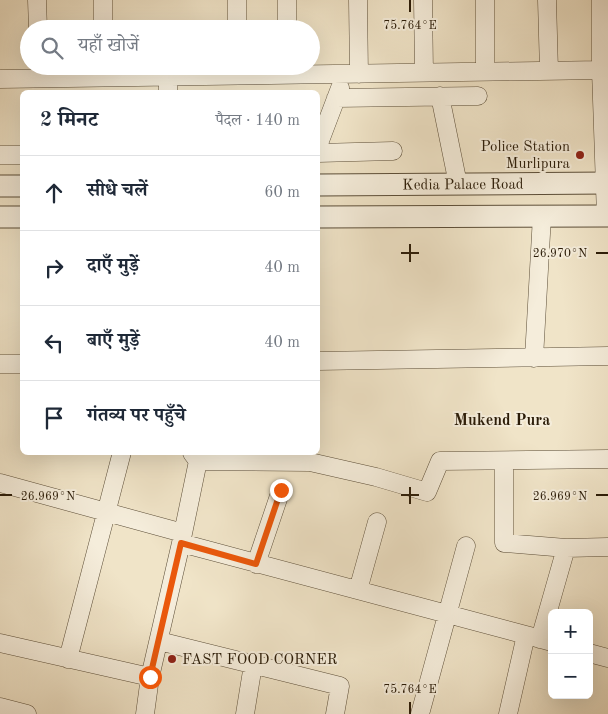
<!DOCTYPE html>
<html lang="hi">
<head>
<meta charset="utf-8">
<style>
  :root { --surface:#fff; --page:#f2f2f3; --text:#1f2937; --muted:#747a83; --line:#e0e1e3 }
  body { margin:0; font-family:"Old Standard TT","Noto Serif Devanagari",serif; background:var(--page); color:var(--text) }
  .controls { position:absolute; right:15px; bottom:15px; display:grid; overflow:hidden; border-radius:8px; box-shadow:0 5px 20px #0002 }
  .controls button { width:45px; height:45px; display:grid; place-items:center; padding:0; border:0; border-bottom:1px solid var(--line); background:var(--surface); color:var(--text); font:25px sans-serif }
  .stop { position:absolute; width:15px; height:15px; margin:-11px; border:4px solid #ea580c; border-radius:50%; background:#fff }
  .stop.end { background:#ea580c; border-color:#fff; box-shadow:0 1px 5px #0008 }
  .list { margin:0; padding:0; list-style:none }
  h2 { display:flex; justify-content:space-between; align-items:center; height:65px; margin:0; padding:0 20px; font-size:21px }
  h2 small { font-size:16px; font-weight:400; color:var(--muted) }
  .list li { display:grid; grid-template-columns:32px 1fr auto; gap:15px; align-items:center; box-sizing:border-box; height:75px; padding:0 20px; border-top:1px solid var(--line) }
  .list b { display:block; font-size:19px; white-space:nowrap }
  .list em { font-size:16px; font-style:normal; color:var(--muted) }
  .icon { flex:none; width:28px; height:28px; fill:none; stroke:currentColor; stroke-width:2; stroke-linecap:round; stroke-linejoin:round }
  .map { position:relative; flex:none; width:608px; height:714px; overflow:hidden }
  .search { position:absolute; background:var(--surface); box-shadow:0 5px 20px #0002; left:20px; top:20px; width:300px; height:55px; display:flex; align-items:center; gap:12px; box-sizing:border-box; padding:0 18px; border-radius:28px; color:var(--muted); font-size:19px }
  .panel { position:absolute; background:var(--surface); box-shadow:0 5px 20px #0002; left:20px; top:90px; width:300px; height:365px; border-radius:8px }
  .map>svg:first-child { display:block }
</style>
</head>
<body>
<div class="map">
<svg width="608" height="714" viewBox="0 0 608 714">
  <rect width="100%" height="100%" fill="#f0e4c8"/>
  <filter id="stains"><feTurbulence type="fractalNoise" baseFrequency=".004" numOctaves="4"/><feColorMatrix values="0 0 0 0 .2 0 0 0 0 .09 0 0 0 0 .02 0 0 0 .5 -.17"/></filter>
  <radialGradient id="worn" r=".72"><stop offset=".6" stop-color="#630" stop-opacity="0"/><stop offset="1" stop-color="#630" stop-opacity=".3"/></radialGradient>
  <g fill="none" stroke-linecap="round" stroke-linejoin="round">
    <g stroke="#5c4e38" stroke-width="19">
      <path id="minor" d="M37,0l1,29
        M103,0v29
        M237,0v29
        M287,0v29
        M358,0l1,74
        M423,0l1,72
        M547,0l2,71
        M601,0v70l5,146
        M485,71v-71
        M0,79l601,-9
        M168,92v-15
        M440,96l18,88
        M336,98l142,-2
        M318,146l22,-58
        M318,153l75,-2
        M0,155h22
        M534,358l8,-142
        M318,361l290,-5
        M0,364h22
        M192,453l6,8 112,1 66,15 51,15 13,-31 168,-2
        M198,461l-17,82 371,99
        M504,461v82l62,5 42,-1
        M0,483l183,50
        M256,564l25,-74
        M358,590l19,-68
        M540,639l26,-91
        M159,641l181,45 -5,28
        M0,643l150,34
        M589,653l19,5
        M68,659l54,-207
        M0,707l27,7
        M145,714l5,-37 31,-134
        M245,714l8,-49
        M420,714l46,-168
        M508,714l18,-79"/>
    </g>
    <g stroke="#5c4e38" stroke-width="23">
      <g id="tertiary">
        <path id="s1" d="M318,185l290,-2"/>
        <path d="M0,186h22"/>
        <path d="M0,217h22"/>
        <path d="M318,217l290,-1"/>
      </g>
    </g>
    <use href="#minor" stroke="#f5eddb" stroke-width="18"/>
    <use href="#tertiary" stroke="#f5eddb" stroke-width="21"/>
  </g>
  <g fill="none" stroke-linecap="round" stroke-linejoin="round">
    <path stroke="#ea580c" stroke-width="6" d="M150,677l31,-134 75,21 25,-74"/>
  </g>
  <path fill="none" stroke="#2b1c08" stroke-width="2" d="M410,0v12M410,244v18M401,253h18M596,253h12M410,487v17M0,495h12M401,495h18M596,495h12M410,702v12"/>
  <g fill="#8f2418" stroke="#f5eddb" stroke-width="2">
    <circle cx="580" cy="155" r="5"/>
    <circle cx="172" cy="659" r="5"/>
  </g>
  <g text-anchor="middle" stroke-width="4" stroke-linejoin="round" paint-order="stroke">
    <g font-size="15" fill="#2b1c08" stroke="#f5eddb" text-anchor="end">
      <text x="570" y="151">Police Station<tspan x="570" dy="17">Murlipura</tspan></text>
      <text x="182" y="664" text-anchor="start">FAST FOOD CORNER</text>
    </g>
    <g font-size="15" fill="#2b1c08" stroke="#f5eddb">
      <text dy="5" stroke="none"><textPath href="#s1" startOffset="145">Kedia Palace Road</textPath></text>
    </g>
    <g font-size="16" font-weight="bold" fill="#2b1c08" stroke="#f5eddb">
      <text x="502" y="425">Mukend Pura</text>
    </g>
  </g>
  <g font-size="12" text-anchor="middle" fill="#2b1c08" stroke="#f5eddb" stroke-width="4" stroke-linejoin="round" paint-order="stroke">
    <text x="410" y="29">75.764°E</text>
    <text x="560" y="257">26.970°N</text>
    <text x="48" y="500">26.969°N</text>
    <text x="560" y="500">26.969°N</text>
    <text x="410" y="693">75.764°E</text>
  </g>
  <rect width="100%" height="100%" filter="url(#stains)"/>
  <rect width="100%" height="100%" fill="url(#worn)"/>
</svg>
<div class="controls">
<button>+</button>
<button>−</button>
</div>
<div class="stop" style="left:150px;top:677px"></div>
<div class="stop end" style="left:281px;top:490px"></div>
<div class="search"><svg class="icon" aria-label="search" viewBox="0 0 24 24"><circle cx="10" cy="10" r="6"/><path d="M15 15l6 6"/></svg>यहाँ खोजें</div>
<section class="panel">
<h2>2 मिनट<small>पैदल · 140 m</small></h2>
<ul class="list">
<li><svg class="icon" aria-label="ahead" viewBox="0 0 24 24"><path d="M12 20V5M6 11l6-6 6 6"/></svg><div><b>सीधे चलें</b></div><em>60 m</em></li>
<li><svg class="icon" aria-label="right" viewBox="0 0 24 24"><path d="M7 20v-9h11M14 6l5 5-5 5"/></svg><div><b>दाएँ मुड़ें</b></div><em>40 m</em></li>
<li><svg class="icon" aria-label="left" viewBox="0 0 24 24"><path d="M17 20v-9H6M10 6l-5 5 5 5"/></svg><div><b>बाएँ मुड़ें</b></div><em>40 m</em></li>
<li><svg class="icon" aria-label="arrive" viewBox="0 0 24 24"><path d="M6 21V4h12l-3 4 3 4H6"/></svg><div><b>गंतव्य पर पहुँचे</b></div></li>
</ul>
</section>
</div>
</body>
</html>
